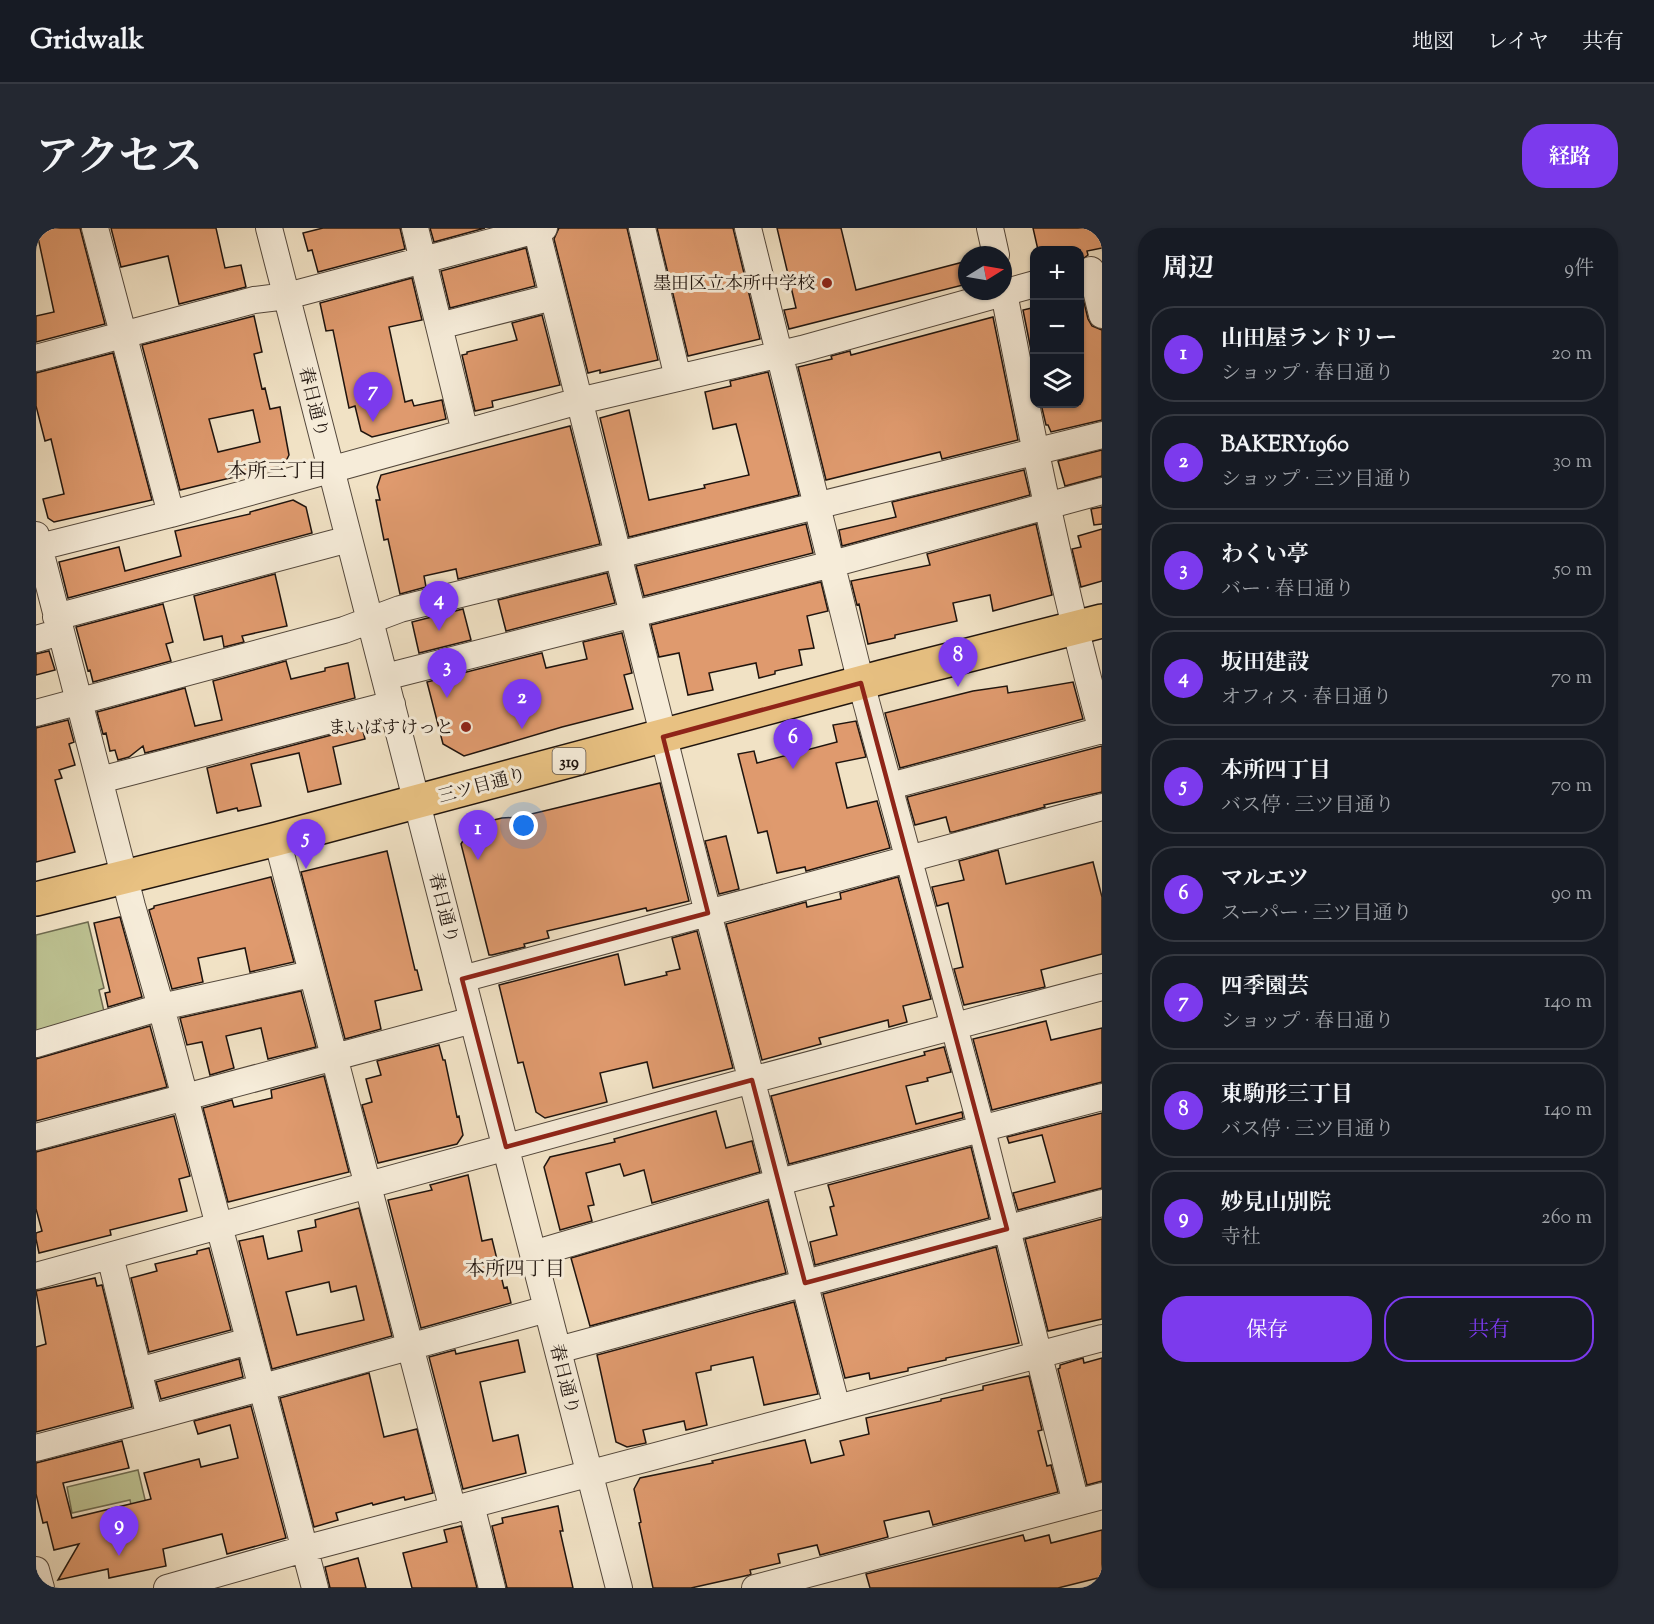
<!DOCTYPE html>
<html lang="ja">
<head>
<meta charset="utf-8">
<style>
  :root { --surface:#171b24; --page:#242831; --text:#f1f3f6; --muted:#9ea1a6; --line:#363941; --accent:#7c3aed }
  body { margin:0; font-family:"Sorts Mill Goudy","Noto Serif JP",serif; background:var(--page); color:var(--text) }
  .controls { position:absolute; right:18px; top:18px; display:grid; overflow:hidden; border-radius:12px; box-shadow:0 2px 4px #0004 }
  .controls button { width:54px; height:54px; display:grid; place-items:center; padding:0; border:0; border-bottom:2px solid var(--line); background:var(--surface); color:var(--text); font:30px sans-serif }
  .compass { position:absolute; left:922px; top:18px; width:54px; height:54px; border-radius:50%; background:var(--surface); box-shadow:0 2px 4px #0004; rotate:79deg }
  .you { position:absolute; left:488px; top:598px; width:21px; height:21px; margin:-15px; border:4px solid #fff; border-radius:50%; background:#1a73e8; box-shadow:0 0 0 9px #1a73e833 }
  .badge { display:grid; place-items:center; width:39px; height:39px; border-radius:50%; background:var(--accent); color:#fff; font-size:20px; font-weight:700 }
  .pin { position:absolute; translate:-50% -50px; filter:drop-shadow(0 2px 3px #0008) }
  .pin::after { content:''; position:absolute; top:32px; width:21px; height:18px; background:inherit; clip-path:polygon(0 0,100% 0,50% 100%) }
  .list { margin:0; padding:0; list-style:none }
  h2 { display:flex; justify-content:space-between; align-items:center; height:78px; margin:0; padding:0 24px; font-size:26px }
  h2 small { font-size:20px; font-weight:400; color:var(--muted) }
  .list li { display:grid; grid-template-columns:39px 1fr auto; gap:18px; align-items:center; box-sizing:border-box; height:96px; margin:0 12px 12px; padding:0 12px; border:2px solid var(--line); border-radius:24px }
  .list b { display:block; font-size:22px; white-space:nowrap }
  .list p { margin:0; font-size:20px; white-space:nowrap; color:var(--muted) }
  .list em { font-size:20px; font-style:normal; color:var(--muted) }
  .actions { display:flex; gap:12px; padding:18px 24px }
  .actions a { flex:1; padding:14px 0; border:2px solid var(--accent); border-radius:24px; text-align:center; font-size:21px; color:var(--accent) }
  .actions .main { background:var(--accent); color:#fff }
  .icon { flex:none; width:33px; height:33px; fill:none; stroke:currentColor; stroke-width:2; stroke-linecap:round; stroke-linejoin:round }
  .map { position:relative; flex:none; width:1066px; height:1360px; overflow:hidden; border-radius:24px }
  header { display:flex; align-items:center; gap:36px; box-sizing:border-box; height:84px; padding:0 30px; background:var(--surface); border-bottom:2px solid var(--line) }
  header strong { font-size:28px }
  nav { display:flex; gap:33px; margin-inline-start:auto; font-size:21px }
  .intro { display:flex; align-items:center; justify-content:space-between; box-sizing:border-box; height:144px; padding:0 36px }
  h1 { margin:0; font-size:42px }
  .button { padding:15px 27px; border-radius:24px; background:var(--accent); color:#fff; font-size:21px; font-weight:700 }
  main { display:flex; gap:36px; padding:0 36px }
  aside { flex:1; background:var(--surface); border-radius:24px; box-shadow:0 2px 4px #0004 }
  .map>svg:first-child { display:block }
</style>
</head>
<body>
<header>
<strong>Gridwalk</strong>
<nav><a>地図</a><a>レイヤ</a><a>共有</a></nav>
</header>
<div class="intro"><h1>アクセス</h1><a class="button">経路</a></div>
<main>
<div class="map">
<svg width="1066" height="1360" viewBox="0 0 1066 1360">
  <rect width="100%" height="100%" fill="#f1e2c5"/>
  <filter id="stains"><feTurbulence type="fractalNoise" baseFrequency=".00333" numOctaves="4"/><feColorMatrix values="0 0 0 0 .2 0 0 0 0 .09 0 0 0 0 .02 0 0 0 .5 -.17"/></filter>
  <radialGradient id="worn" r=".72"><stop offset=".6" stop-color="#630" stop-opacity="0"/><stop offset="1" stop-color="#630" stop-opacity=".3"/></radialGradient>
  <path fill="#bdc292" stroke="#6e6b50" stroke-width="1.5" d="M52,694l16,66 -5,2 7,30 -70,19v-104z
    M102,1242l14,59 -15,4 -7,-33 -58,13 -5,-26z"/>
  <path fill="#df9a6e" stroke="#1f140e" stroke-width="1.5" fill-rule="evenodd" d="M0,0h44l25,96 -69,18v-26l18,-4z
    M75,0h105l9,40 16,-3 5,22 -67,17 -11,-48 -47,11z
    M287,0h77l5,21 -87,23 -6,-22 -4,1 -5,-18z
    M394,0h55l-51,14z
    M523,0h68l31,132 -58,13v-3l-12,3 -34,-134z
    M621,0h76l27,111 -72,17z
    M741,0h64l15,62 111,-29v23l-178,45 -5,-19 12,-2z
    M997,0h69v20l-15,3 1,4 -8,6v-11h-42z
    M490,20l9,38 -85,22 -9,-37z
    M376,50l10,42 -33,7 16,75 7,-2 2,6 28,-6 4,19 -74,18 -11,-6 -6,-25 -6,2 -16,-78 -7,1 -6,-28z
    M1044,58l8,33 4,7 10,4v90l-51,12 -3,-7h-2l-5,-21h39z
    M996,80l3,11v51l-12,-60z
    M506,87l18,70 -68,16 1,6 -18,4 -13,-56 5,-1v-2l50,-12 -5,-17z
    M218,88l8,36 -8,2 8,35 3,-1 5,21 10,-2 9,48 -5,10 -104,25 -38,-145zM217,182l7,32 -42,10 -9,-33z
    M957,89l25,123 -76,19 -2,-7 -114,28 -28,-113 34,-8 -1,-3 19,-5 1,4z
    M77,125l39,147 -98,22 -6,-4 -5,-19 21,-5 -13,-55 -6,2 -9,-35v-33z
    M732,144l31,123 -170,42 -29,-119 29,-8 20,90 56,-12 -1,-3 45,-10 -13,-51 -23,5 -8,-37 26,-6 -1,-5z
    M534,198l30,118 -142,35 -2,-10 -32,7 2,11 -26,7 -12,-55 -4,1 -8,-40h4l-3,-13 4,-12z
    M1066,222v26l-37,10 -7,-25z
    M988,242l6,25 -188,51 -3,-16 57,-13 -4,-15z
    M257,272l13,7 6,26 -244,65 -9,-36 60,-15 6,24 56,-15 -6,-25 75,-17v-2z
    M1066,279v17l-8,1 -3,-16z
    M770,296l7,29 -169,43 -8,-30z
    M1000,296l16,71 -59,16 -3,-16 -37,8 4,18 -62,14v3l-27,6 -9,-40 -2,1 -6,-24 79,-16 -3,-11z
    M1066,301v52l-21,6 -9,-38 9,-2 -3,-11z
    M571,345l8,30 -109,28 -8,-31z
    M239,346l12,52 -45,10 2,6 -20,5 -2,-11 -18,4 -10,-44z
    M785,354l7,29 -21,5 7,32 -15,2 3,15 -27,6v3l-16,4 -3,-15 -47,10 4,17 -25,5 -9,-42 -20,4 -8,-32z
    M127,376l10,38 -7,2 5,17 -78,21 -3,-12 -2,1 -12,-44z
    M427,381l8,31 -52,13 -7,-31z
    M586,405l10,40 -8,2 9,34 -71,18 -98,29 -21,-12 -16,-62 115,-29 4,15 41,-9 -4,-17z
    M13,423l6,19 -19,5v-21z
    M250,433l5,18 34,-8v-3l23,-5 7,35 -210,55 -2,-7 -14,11 -11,3 -3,-10 -5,1 -4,-18 -3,1 -6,-22 88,-24 10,38 27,-6 -9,-39z
    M1037,454l10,37 -183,49 -15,-55 88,-22 34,-5 1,7z
    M32,492l6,22 -5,2 6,21 -16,5 3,8 -7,2 20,72 -39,10v-134z
    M820,493l10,36 -30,6 11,45 30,-7 13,47 -84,23 -1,-4 -28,6 -10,-42 -9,2 -20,-79 16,-3 3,12 80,-21 -4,-17z
    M326,499l3,12 -32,8 8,37 -33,8 -9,-39 -48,11 10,42 -23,5 -1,-3 -20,5 -10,-45z
    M1066,518v46l-58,13 1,2 -92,25h-3l-4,-15 -31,8 -8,-28z
    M624,555l29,118 -42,10 -1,-3 -99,23 2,7 -25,6 1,3 -33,8h-3l-28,-111 12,-19 29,-7 17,-1z
    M690,608l13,53 -20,5 -14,-53z
    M962,622l8,34 87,-22 9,35v57l-61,16 4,17 -81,18 -10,-36 9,-2 -15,-64 -11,3 -5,-19 32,-7 -5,-19z
    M351,623l28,119h2l5,20 -47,11 6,28 -36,10 -44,-167z
    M235,649l23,85 -44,10 -5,-24 -47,10 5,24 -31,7 -23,-79 5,-2v-2z
    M862,649l33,122 -28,7 4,16 -18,5 -1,-7 -69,18 2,6 -59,16 -36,-136 80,-22 1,5 34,-8 -1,-6z
    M84,689l22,80 -34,10 -3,-14 5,-1 -16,-69z
    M661,703l36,137 -80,20 -6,-26 -47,11 7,29 -62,16 -9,-6 -13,-50 -5,1 -19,-78 119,-31 7,31 42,-10 -1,-3 14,-3 -8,-31z
    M265,763l15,56 -48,12 -7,-31 -35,8 8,32 -24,7 -8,-33 -15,3 -7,-27z
    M1010,793l5,19 51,-12v54l-110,28 -19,-71z
    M114,798l17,61 -131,34v-62z
    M403,817l4,15h2l12,57 2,-1 4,19 -6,9 -79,19 -16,-58 10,-3 -6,-23 15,-4 -4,-14z
    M908,819l7,25 -24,6 1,3 -22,5 10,38 46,-12 1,6 -174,46 -18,-68 154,-41 -1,-3z
    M288,848l25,96 -121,30 -25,-94 29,-8 2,7 38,-9 -1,-8z
    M680,883l10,37 26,-7 8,31 -108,31 -8,-33 -20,6 -4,-12 -34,9 8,32 -6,1 4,15 -32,9 -16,-63 6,-10 65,-15 -1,-3z
    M1066,885v75l-84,22 -5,-17 42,-11 -13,-47 -33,8 -2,-6z
    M138,888l16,60 -11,3 8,32 -77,19 1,5 -72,18 -3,-14v-6l6,-2 -6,-22v-57z
    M935,919l18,71 -174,47 -5,-23 27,-7 -7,-28 4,-1 -6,-21z
    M432,947l14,66 10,-2 12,49 3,-1 4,16 -90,25 -33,-128 44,-10 -2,-5z
    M732,973l18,72 -196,53 -19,-68z
    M323,980l33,128 -120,33 -33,-128 24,-5 5,23 34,-8 -4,-20 18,-4 -1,-7zM293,1054l2,10 25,-6 8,34 -67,15 -11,-43z
    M1066,991v100l-54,12 -23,-92z
    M960,1019l23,96 -73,15v2l-38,8v3l-38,8 -1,-6 -24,5 -22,-84z
    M173,1020l22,82 -82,22 -18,-74 26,-7 -2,-7 42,-10v-3z
    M59,1050l2,8 5,-1 30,122 -96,25v-85l10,-3 -10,-53z
    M758,1074l24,92 -54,11 -11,-48 -42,9v4l-15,3 11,52 -21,5 -2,-9 -41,9 3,13 -19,4 -11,-5 -19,-87z
    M482,1112l7,32 -45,10 13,59 25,-6 8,38 -63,16 -34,-132 26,-7 1,4z
    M1047,1130l1,5 18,-5v123l-15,4 -29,-116 2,-1v-3z
    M203,1131l4,18 -82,22 -5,-17z
    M333,1145l15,64 33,-8 16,64 -28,7 -1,-3 -31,8 -1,-2 -36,10 2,7 -24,7 -34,-129z
    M993,1148l13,54 -4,1 9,35 4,-1 7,27 -125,33 -4,-14 -45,10 4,16 -68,18 -3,-10 -39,9 2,9 -30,7 1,4 -2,1 -58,13h-38l-14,-65 2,-1 -7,-33 6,-11 73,-15 -1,-2 93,-21 6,23 33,-8 -4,-14 29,-7 -3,-16 75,-17v-2l42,-9v-4z
    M215,1178l35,132 -59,16 -5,-20 -59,15 3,17 -57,12 -1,-9 -50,11 21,-36 -25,6 -7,-28 -4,1 -7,-29v-31l86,-22 7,27 -66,15 9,35 79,-19 -7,-26 55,-14 2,8 37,-9 -8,-33 -32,9 -4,-13z
    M522,1278l5,25h-3l13,57h-66l-15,-62 11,-3 -1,-5z
    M425,1298l16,62h-65l-9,-35 44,-11 -3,-12z
    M1066,1302v47l-44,11h-188l-4,-14 157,-39 2,6 24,-6 2,8z
    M322,1330l8,30h-36l-5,-21z"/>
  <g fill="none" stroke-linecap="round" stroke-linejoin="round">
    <g stroke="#54483c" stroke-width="28">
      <path id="minor" d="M59,0l76,286
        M233,0l350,1360
        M379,0l50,204
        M500,0l172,685 129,495
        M606,0l36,150
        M712,0l113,455 121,447 94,373
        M954,0l6,27
        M1055,42l11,45
        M967,60c29,149 59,297 99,443
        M403,98l114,-29
        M0,130l218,-58 33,-4 257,-68
        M0,307l96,371 29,101 154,581
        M0,320l135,-34 408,-113 223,-52 233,-65
        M20,389l293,-78
        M0,411l24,-7
        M349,449l447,-113 270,-73
        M0,485l308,-83 56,-21 702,-174
        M64,552l292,-76
        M854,558l212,-56
        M241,611c58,224 119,447 176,671
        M426,751l640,-172
        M0,816l125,-37 150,-33
        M0,909l437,-117
        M497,1026l246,-72 323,-85
        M74,1028l40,162
        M0,1048l716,-196 350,-93
        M522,1122l544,-147
        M102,1143l111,-30
        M0,1220l114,-30 397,-109
        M435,1277l21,83
        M0,1342l5,18
        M131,1360l137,-39 798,-211
        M719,1360l347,-92"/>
    </g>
    <g stroke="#1f140e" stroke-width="36">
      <path id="major" d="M0,671l241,-60 605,-162 220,-56"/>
    </g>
    <use href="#minor" stroke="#f6ecd9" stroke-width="26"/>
    <use href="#major" stroke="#e8c182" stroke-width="33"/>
  </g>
  <path fill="none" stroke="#8f2418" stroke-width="4.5" stroke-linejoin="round" d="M825,455l146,546 -202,54 -53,-203 -246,67 -44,-168 246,-66 -45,-176z"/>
  <g fill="#8f2418" stroke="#f6ecd9" stroke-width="2">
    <circle cx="791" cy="55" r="6"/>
    <circle cx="430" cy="499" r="6"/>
  </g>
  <g text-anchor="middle" stroke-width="6" stroke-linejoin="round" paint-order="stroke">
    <rect fill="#f6ecd9" stroke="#60554b" stroke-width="1.5" x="516.5" y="520" width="33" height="26" rx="4.5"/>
    <g font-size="16" font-weight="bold" fill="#1f140e">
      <text x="533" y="539">319</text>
    </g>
    <g font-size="18" fill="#1f140e" stroke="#f6ecd9" text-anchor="end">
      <text x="779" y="61">墨田区立本所中学校</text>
      <text x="418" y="505">まいばすけっと</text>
    </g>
    <g font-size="18" fill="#1f140e" stroke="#f6ecd9">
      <text transform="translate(278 174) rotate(76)" y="6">春日通り</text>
      <text transform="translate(446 557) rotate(-15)" y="6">三ツ目通り</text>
      <text transform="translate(408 680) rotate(76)" y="6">春日通り</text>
      <text transform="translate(529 1151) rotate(76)" y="6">春日通り</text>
    </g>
    <g font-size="20" fill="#1f140e" stroke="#f6ecd9">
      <text x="241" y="249">本所三丁目</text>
      <text x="479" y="1047">本所四丁目</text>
    </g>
  </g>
  <rect width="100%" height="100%" filter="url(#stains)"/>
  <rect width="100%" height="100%" fill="url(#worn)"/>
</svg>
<div class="controls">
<button>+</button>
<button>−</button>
<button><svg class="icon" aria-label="layers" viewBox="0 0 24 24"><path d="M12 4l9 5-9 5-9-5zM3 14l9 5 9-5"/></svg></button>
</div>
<svg class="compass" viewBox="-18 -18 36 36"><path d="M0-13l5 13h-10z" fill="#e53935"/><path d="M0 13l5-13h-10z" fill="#9ea1a6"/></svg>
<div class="you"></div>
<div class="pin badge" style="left:442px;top:632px">1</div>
<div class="pin badge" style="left:486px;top:501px">2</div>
<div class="pin badge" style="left:411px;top:470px">3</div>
<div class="pin badge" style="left:403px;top:403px">4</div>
<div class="pin badge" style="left:270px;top:641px">5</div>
<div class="pin badge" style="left:757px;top:541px">6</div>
<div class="pin badge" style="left:337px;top:194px">7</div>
<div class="pin badge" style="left:922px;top:459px">8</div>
<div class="pin badge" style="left:83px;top:1328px">9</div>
</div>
<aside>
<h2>周辺<small>9件</small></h2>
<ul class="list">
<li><span class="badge">1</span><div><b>山田屋ランドリー</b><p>ショップ · 春日通り</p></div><em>20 m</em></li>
<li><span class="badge">2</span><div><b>BAKERY1960</b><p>ショップ · 三ツ目通り</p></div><em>30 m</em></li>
<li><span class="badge">3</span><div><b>わくい亭</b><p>バー · 春日通り</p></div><em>50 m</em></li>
<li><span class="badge">4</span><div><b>坂田建設</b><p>オフィス · 春日通り</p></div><em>70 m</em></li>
<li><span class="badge">5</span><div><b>本所四丁目</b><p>バス停 · 三ツ目通り</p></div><em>70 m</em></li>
<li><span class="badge">6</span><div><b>マルエツ</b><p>スーパー · 三ツ目通り</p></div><em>90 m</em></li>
<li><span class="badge">7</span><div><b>四季園芸</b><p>ショップ · 春日通り</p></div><em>140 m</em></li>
<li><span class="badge">8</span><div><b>東駒形三丁目</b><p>バス停 · 三ツ目通り</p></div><em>140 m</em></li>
<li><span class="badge">9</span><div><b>妙見山別院</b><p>寺社</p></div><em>260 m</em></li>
</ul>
<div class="actions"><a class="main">保存</a><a>共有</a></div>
</aside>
</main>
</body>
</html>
